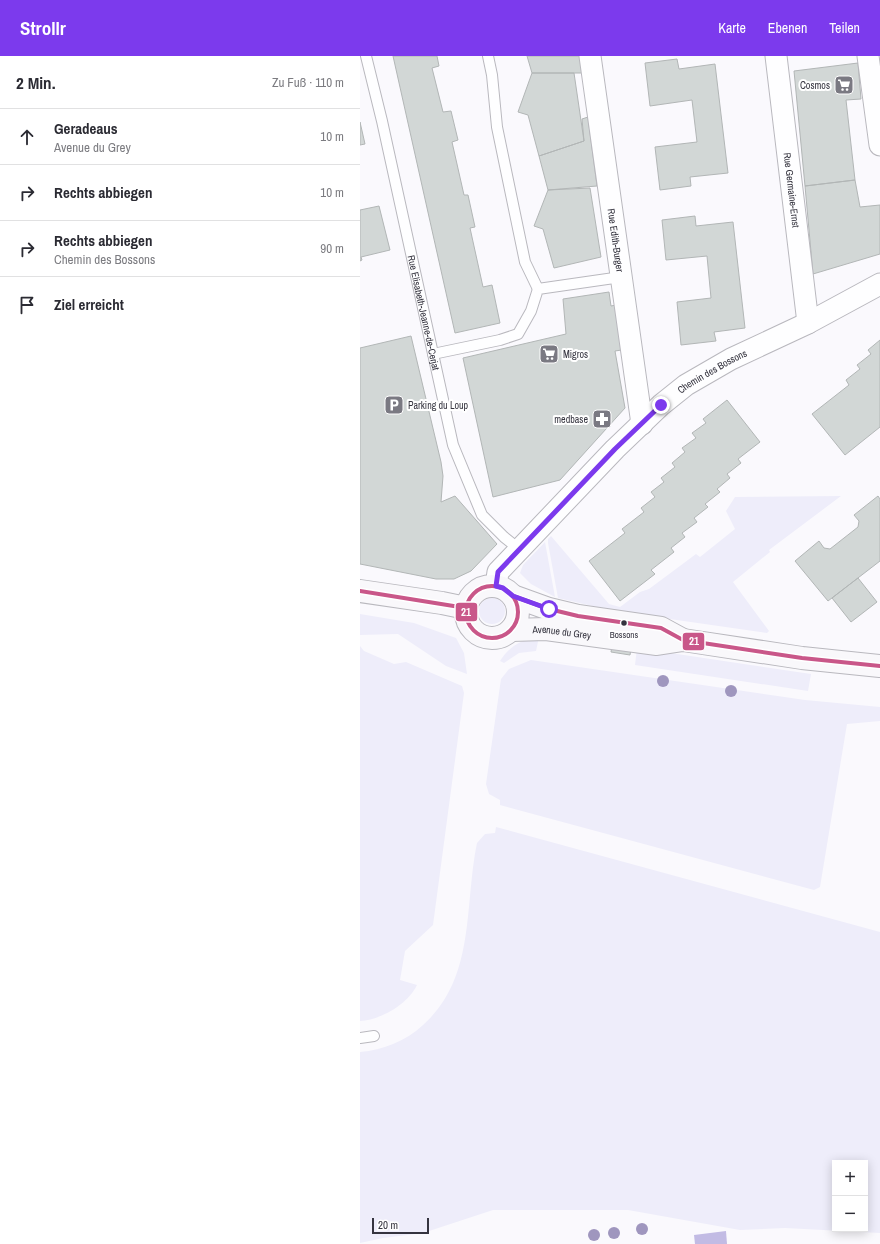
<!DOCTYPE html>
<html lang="de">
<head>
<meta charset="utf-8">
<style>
  :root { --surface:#fff; --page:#f2f2f3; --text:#2b2b33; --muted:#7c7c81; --line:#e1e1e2; --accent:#7c3aed }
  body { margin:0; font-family:"Archivo Narrow",sans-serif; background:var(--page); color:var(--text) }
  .controls { position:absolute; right:12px; bottom:12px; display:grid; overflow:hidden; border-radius:0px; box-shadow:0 2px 10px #0003 }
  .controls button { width:36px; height:36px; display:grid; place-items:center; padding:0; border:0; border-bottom:1px solid var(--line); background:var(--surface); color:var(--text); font:20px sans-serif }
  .scale { position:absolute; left:12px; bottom:10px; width:57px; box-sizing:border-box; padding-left:4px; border:2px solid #35343f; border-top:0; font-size:11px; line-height:14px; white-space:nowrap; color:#35343f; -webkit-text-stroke:3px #fff; paint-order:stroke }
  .stop { position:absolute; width:12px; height:12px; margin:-9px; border:3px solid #7c3aed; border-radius:50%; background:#fff }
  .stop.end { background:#7c3aed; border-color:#fff; box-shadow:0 1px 4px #0008 }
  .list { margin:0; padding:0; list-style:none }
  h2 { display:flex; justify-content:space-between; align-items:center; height:52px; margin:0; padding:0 16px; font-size:17px }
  h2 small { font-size:13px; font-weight:400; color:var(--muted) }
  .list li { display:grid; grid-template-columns:26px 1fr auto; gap:12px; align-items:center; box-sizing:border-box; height:56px; padding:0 16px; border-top:1px solid var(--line) }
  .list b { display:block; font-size:15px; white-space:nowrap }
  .list p { margin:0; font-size:13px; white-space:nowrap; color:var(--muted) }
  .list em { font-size:13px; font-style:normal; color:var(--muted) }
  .icon { flex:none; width:22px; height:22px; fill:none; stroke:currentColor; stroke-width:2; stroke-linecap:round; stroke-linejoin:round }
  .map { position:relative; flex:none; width:520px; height:1188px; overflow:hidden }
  header { display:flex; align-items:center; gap:24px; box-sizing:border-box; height:56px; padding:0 20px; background:var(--accent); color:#fff }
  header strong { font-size:19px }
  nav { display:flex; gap:22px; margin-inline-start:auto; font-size:14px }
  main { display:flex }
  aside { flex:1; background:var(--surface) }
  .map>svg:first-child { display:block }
</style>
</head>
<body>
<header>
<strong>Strollr</strong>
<nav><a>Karte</a><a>Ebenen</a><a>Teilen</a></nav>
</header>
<main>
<aside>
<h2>2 Min.<small>Zu Fuß · 110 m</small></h2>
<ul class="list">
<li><svg class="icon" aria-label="ahead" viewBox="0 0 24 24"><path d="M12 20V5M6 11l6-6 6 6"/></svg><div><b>Geradeaus</b><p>Avenue du Grey</p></div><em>10 m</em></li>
<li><svg class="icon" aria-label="right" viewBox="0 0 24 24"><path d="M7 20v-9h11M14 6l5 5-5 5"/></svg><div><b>Rechts abbiegen</b></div><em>10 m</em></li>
<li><svg class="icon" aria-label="right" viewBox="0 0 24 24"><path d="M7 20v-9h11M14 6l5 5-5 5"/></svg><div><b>Rechts abbiegen</b><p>Chemin des Bossons</p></div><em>90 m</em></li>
<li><svg class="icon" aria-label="arrive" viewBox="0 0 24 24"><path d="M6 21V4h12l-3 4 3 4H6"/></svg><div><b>Ziel erreicht</b></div></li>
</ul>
</aside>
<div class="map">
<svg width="520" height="1188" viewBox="0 0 520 1188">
  <rect width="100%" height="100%" fill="#faf9fd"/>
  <path fill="#eeedfa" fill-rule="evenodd" d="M481,440l-72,54 1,2 -37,30 36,49 -2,2 -153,-22 -56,-13 -10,-55v-4l3,-3 58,68 11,3 20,-15 9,-3 47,-35 4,3 35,-28 -9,-18 9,-14z
    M185,486l10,55 -24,-13 -11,-11 3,-8z
    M119 555a13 13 0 1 1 26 0a13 13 0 1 1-26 0Z
    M0,558l54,9 42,15 8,15 3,21 -21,-8 -48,-32 -38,1z
    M179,581l-3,14 -17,2 -15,10 -4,-2c10,-15 20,-21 39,-24z
    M0,590l4,5 30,13 12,-2 56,24 2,7 -31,232 -28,26 -5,29 17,5c-9,19 -36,35 -57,36z
    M277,592l174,26 -3,17 -173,-26z
    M171,604l274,40 75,7v14l-33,3 -27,163 -6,3 -314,-85v-5l-11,-6 -3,-10 15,-105 8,-10z
    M136,771l384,105v301l-95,-5 -45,2 -112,-20h-135l-70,23 -40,5 -23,5v-191c23,-2 46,-11 63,-27 53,-47 41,-119 54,-182l8,-9 10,-1zM475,1107h30v66h-30z"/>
  <path fill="#c2bbe4" d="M366,1175l1,13h-32l-1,-9z"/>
  <path fill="#d2d7d6" stroke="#b2b6b6" d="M33,0h44l2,10 -7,2 11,44 8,-1 7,29 -6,2 12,53h4l7,32 -5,1 13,59 9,-2 8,38 -45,10z
    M167,0h53l2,17h-50z
    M317,3l2,10 36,-5 13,109 -38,4 1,9 -31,4 -5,-43 42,-5 -5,-42 -42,6 -5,-43z
    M498,7l3,36 -15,1 9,80 -50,6 -11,-115z
    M172,17h42l10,68 -45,15 -11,-41 -10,-3z
    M228,61l9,69 -49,4 -9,-34 45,-15 -2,-22z
    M0,66l5,22 -5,1z
    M495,124l5,27 20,-2v49l-67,20 -8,-88z
    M230,132l11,69 -47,11 -11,-39 -9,-3 14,-36z
    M19,150l11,44 -29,7 1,3 -2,1v-51z
    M335,160l1,10 37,-4 12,106 -31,4 2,9 -35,4 -4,-43 34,-4 -4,-42 -41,4 -4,-40z
    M249,236l2,14 5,-1 12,44 -13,2 10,57 -65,72 -67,17 -30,-139 103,-24 -3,-35z
    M51,280l30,126 2,14 -2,26 14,-6 42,48 -26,27 -17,8h-18l-76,-15v-216z
    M520,284v87l-35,28 -33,-41 37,-29 -3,-5 14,-11 -3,-4 14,-11 -3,-4z
    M367,344l33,42 -22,17 3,4 -14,11 3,4 -13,11 3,3 -15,12 3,3 -14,11 3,4 -15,11 3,4 -14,11 3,4 -23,18 4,4 -35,27 -31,-40 36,-28 -3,-4 22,-17 -3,-4 14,-11 -4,-5 13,-10 -3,-4 14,-11 -3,-4 13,-11 -3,-4 14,-10 -4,-5 14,-10 -3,-4z
    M518,440l2,3v62l-52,40 -33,-40 24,-20 5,7 6,1 28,-22 1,-6 -5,-6z
    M498,522l19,24 -26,20 -19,-24z
    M252,590l19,3 -1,6 -19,-3z"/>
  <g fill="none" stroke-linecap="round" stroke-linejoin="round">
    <g stroke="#b9b8be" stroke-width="12">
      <g id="lane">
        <path id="s1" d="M6,0l16,65 71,324 29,70 22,22 16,13"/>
        <path d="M128,0l4,19 5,52 28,135 13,27"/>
        <path d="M73,298l67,-14 18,-6 13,-23 7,-22 83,-12"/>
        <path d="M0,982l14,-2"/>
      </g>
    </g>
    <g stroke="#b9b8be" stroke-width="23">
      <g id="street">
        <path id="s2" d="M230,0l52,368"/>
        <path id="s3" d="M416,0l32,267"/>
        <path d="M508,0l12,89"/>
        <path id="s4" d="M136,530l2,-14 117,-123 46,-44 25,-20 45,-26 77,-36 72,-39"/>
      </g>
    </g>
    <g stroke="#b9b8be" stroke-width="24">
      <g id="secondary">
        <circle cx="132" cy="556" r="26"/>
        <path d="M0,535l82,12 24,5"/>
        <path d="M153,540l36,13 29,7 83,12 22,12"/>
        <path id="s5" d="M151,574l35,-1 111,15 26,-4 119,18 78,8"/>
      </g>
    </g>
    <use href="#lane" stroke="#fefeff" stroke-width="10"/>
    <use href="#street" stroke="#fefeff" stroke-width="21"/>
    <use href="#secondary" stroke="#f9f8fb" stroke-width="22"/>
    <g stroke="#fff" stroke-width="7">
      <path id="bus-1" d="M106 556a26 26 0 1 1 52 0a26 26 0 1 1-52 0Z
        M0,535l106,17
        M153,540l36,13 29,7 83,12 22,12 119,18 78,8"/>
    </g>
    <use href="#bus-1" stroke="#c95789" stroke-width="4"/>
  </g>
  <g fill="#9f96be">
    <circle cx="303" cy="625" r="6"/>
    <circle cx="371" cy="635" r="6"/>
    <circle cx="282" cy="1173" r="6"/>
    <circle cx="254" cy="1177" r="6"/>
    <circle cx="234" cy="1179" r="6"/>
  </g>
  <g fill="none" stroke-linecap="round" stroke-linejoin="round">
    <path stroke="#7c3aed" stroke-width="5" d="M189,553l-36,-13 -10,-8 -7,-2 2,-14 117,-123 46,-44"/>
  </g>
  <defs>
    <g id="supermarket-square" transform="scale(1)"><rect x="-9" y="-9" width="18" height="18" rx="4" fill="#7a7982" stroke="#fff"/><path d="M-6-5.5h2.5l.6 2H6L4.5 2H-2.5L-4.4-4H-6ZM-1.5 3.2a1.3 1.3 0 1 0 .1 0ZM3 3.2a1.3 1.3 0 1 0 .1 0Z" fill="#fff"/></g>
    <g id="parking-square" transform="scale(1)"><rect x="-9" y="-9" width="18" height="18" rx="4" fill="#7a7982" stroke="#fff"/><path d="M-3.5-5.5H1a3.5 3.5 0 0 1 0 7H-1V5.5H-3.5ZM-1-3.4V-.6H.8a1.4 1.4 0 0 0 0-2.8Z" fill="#fff"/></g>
    <g id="pharmacy-square" transform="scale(1)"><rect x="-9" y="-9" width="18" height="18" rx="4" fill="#7a7982" stroke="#fff"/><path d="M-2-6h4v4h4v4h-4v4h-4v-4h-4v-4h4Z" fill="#fff"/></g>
  </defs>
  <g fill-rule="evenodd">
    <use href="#supermarket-square" x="484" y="29"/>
    <use href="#supermarket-square" x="189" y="298"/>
    <use href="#parking-square" x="34" y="349"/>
    <use href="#pharmacy-square" x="242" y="363"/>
  </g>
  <circle fill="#35343f" stroke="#fff" stroke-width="1.5" cx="264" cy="567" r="3.5"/>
  <g text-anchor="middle" stroke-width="4" stroke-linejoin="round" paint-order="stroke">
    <g font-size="9" fill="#35343f" stroke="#fff">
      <text x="264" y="582">Bossons</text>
    </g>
    <g font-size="10" fill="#35343f" stroke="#fff" text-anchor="end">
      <text x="470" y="33">Cosmos</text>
      <text x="203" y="302" text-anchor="start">Migros</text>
      <text x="48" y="353" text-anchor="start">Parking du Loup</text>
      <text x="228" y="367">medbase</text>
    </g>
    <g font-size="10" fill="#35343f" stroke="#fff">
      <text dy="4" stroke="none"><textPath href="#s3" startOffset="135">Rue Germaine-Ernst</textPath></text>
      <text dy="4" stroke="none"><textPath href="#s2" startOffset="186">Rue Edith-Burger</textPath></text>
      <text dy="4" stroke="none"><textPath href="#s1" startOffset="263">Rue Elisabeth-Jeanne-de-Cerjat</textPath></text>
      <text dy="4" stroke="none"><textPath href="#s4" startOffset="309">Chemin des Bossons</textPath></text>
      <text dy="4" stroke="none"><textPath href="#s5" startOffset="51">Avenue du Grey</textPath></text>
    </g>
  </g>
  <g stroke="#fff" stroke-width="1.5">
    <rect x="95" y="546" width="23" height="20" rx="4" fill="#c95789"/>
    <rect x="322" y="576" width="23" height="19" rx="4" fill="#c95789"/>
  </g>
  <g font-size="11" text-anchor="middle" font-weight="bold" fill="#fff">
    <text x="106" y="560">21</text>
    <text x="334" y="589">21</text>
  </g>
</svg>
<div class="controls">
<button>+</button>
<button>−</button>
</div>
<div class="scale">20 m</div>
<div class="stop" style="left:189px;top:553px"></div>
<div class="stop end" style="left:301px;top:349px"></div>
</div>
</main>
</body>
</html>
